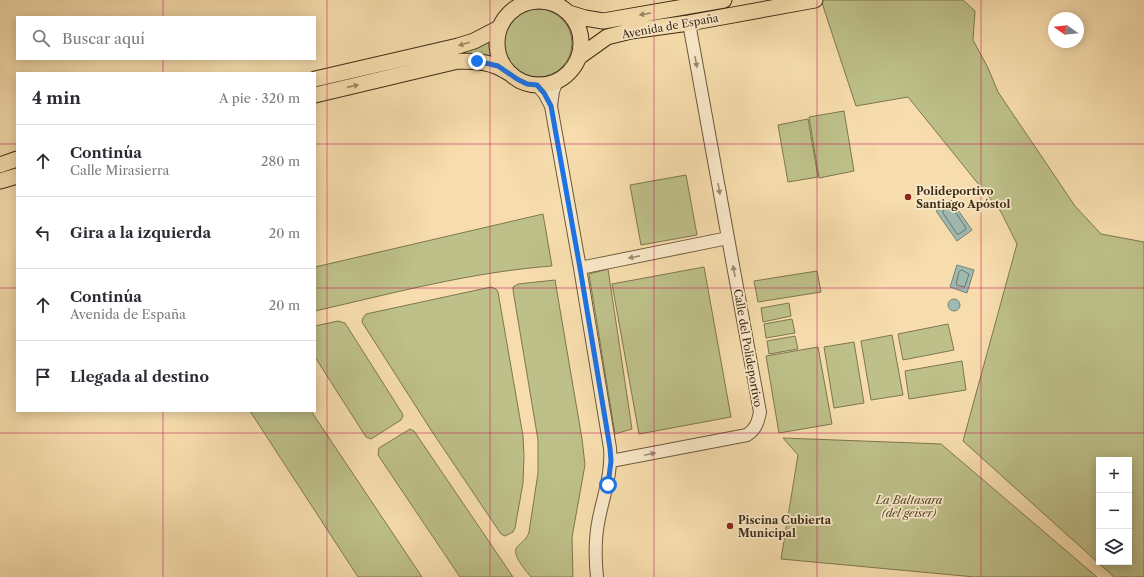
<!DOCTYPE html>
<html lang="es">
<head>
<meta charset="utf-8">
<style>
  :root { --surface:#fff; --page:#f7f7f7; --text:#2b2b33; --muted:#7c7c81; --line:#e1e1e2 }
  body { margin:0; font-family:"Libre Caslon Text",serif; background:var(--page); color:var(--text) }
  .controls { position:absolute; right:12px; bottom:12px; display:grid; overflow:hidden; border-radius:0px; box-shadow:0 2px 10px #0003 }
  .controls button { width:36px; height:36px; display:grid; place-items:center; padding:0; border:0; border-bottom:1px solid var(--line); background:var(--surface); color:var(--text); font:20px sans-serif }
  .compass { position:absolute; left:1048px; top:12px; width:36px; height:36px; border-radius:50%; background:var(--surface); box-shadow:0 2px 10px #0003; rotate:284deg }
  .stop { position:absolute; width:12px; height:12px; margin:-9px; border:3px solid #1a73e8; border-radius:50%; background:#fff }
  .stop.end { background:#1a73e8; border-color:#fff; box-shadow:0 1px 4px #0008 }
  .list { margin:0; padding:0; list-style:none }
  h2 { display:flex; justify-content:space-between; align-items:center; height:52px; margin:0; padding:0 16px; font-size:17px }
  h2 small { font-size:13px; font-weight:400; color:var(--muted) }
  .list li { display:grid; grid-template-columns:26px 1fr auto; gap:12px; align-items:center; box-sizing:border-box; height:72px; padding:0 16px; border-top:1px solid var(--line) }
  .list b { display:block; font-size:15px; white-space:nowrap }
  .list p { margin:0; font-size:13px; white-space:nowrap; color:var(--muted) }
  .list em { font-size:13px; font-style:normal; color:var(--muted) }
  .icon { flex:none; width:22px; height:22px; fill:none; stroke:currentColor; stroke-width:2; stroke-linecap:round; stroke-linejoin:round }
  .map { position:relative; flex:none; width:1144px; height:577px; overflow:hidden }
  .search { position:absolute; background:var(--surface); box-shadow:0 2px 10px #0003; left:16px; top:16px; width:300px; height:44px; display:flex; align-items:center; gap:10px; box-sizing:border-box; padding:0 14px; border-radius:0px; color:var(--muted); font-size:15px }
  .panel { position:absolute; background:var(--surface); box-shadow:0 2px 10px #0003; left:16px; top:72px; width:300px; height:340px; border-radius:0px }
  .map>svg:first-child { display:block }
</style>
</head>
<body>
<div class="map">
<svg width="1144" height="577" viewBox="0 0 1144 577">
  <rect width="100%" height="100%" fill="#f7ddad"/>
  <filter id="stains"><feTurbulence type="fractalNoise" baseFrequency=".005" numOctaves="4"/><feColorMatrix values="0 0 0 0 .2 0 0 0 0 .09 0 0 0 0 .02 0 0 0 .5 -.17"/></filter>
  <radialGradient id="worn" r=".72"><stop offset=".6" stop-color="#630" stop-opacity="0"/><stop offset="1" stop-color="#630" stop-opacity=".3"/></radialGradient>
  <path fill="#bec089" stroke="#7e7650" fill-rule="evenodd" d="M821,0h142l12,11 -2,29 15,28 10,24 77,114 26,28 43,8v335h-30l-151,-136 54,-197 -16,-32 -93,-115 -52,9zM1099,460h30v102h-30z
    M504 43a34 34 0 1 1 68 0a34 34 0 1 1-68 0Z
    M492,38v10l2,10 -179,30v-5z
    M844,111l10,60 -35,7 -10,-61z
    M808,119l10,58 -30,5 -10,-57z
    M686,175l11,60 -56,10 -11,-60z
    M543,214l9,52c-81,6 -158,27 -237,45v-44z
    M704,267l27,150 -92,17 -27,-150z
    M608,269l24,160 -17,5 -26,-160z
    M817,271l4,21 -63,10 -4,-21z
    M555,280l27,159 3,26 -13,72 1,40h-42c-5,-6 -20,-23 -14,-30 5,-5 10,-8 12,-15l9,-59v-33l-25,-150v-3l5,-3z
    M491,287l5,2 2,3 25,144 1,20 -1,27 -8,45 -2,4 -8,4 -4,-2 -70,-104 -69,-108 1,-4 3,-4z
    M789,303l2,13 -28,6 -2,-14z
    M792,319l3,14 -29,5 -2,-14z
    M338,321l7,2 57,90 1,3 -2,4 -30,19 -5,-2 -51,-80v-31z
    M948,324l6,26 -51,10 -5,-26z
    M892,335l11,60 -32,5 -10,-59z
    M795,336l3,13 -29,5 -2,-13z
    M854,342l10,61 -30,5 -10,-61z
    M818,347l14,77 -53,9 -13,-77z
    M962,361l4,29 -57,9 -4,-28z
    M250,411h61l111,166h-64z
    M410,429l4,2 99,146h-53l-82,-122 1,-7z
    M783,438l158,6 156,133h-122l-194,-18 17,-104z"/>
  <path fill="#9fbab2" stroke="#788274" d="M951,200l21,30 -15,11 -21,-30z
    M957,265l17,5 -7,23 -17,-6z
    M948 305a6 6 0 1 1 12 0a6 6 0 1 1-12 0Z"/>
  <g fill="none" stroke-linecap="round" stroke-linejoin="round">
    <path stroke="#6e7464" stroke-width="1" d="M949,207h3l14,21 -1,2 -6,4h-2l-14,-21v-2z
      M962,270l7,4 -4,12 -1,1 -7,-2 -1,-1 3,-12z"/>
    <g stroke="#6c593c" stroke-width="14">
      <path id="minor" d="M542,0l1,1
        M522,4l2,-4
        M689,23l39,215
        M537,85l7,8 7,13 29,162 30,180c2,25 -6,46 -11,70 -4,19 -4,40 -2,59
        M551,106l2,-15 4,-10
        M580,268l148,-30 32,174c-2,10 -4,17 -13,23l-136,26"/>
    </g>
    <g stroke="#3d2d16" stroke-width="17">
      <path id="major" d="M497 43a42 42 0 1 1 84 0a42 42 0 1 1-84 0Z
        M569,13l16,5 18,3 121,-21
        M579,57l28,-20 24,-6 58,-8 126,-23
        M315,79l143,-33 16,-5 25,-13
        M315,95l143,-34c21,0 34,1 51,12
        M0,165l17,-6
        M0,181l17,-5"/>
    </g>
    <use href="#minor" stroke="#fae9ca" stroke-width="12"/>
    <use href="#major" stroke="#f7ddad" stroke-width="15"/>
  </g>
  <defs><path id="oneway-solid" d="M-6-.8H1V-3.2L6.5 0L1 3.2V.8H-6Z"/></defs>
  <g fill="#9a8562">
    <use href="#oneway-solid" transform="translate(645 14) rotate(170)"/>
    <use href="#oneway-solid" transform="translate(464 44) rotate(164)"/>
    <use href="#oneway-solid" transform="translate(353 86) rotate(-13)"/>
  </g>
  <g fill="#9c8b70">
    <use href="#oneway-solid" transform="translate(696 62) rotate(80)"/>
    <use href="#oneway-solid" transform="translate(719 189) rotate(80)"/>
    <use href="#oneway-solid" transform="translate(634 257) rotate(169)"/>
    <use href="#oneway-solid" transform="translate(734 271) rotate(-100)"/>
    <use href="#oneway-solid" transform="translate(650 454) rotate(-12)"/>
  </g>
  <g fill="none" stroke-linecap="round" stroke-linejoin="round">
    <path stroke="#1a73e8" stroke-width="5" d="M477,61l21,5 19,13 10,5 10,1 7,8 7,13 29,162 30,180 1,13 -3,24"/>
  </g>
  <path fill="none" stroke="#c2185b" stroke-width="1" stroke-opacity="0.55" d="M163,0v17M327,0v577M490,0v577M654,0v577M817,0v577M981,0v577M163,59v14M0,144h17M315,144h829M0,288h17M315,288h829M163,411v166M0,433h1144"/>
  <g fill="#8f2418" stroke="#fae9ca" stroke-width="1.5">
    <circle cx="908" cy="197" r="4"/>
    <circle cx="730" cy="526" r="4"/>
  </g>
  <g text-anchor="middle" stroke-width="3.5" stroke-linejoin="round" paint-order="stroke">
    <g font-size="11" fill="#3d2d16" stroke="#fae9ca">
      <text transform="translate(670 26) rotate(-10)" y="4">Avenida de España</text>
      <text transform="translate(748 348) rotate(80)" y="4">Calle del Polideportivo</text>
    </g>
    <g font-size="11" font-weight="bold" fill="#3d2d16" stroke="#fae9ca" text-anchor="start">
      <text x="916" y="195">Polideportivo<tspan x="916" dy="13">Santiago Apóstol</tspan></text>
      <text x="738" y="524">Piscina Cubierta<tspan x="738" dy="13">Municipal</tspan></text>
    </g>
    <g font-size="11" font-style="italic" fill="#574a2d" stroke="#fae9ca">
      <text x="909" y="504">La Baltasara<tspan x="909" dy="13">(del geiser)</tspan></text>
    </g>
  </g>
  <rect width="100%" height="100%" filter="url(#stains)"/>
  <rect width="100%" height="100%" fill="url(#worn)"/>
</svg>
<div class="controls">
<button>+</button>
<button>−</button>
<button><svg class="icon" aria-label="layers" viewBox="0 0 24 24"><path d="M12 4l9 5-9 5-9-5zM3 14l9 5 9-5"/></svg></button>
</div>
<svg class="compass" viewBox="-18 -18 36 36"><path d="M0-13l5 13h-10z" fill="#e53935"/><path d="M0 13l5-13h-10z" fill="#7c7c81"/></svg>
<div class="stop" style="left:608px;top:485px"></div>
<div class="stop end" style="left:477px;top:61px"></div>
<div class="search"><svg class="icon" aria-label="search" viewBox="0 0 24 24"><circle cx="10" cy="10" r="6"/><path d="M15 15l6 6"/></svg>Buscar aquí</div>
<section class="panel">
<h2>4 min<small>A pie · 320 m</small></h2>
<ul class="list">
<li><svg class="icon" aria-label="ahead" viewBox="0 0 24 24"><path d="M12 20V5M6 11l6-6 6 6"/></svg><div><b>Continúa</b><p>Calle Mirasierra</p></div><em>280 m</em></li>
<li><svg class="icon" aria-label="left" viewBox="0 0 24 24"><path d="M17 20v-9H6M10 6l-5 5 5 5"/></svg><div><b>Gira a la izquierda</b></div><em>20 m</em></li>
<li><svg class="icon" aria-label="ahead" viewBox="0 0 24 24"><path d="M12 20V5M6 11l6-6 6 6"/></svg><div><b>Continúa</b><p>Avenida de España</p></div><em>20 m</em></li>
<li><svg class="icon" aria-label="arrive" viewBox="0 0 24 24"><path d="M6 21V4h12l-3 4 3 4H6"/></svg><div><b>Llegada al destino</b></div></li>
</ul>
</section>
</div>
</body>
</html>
